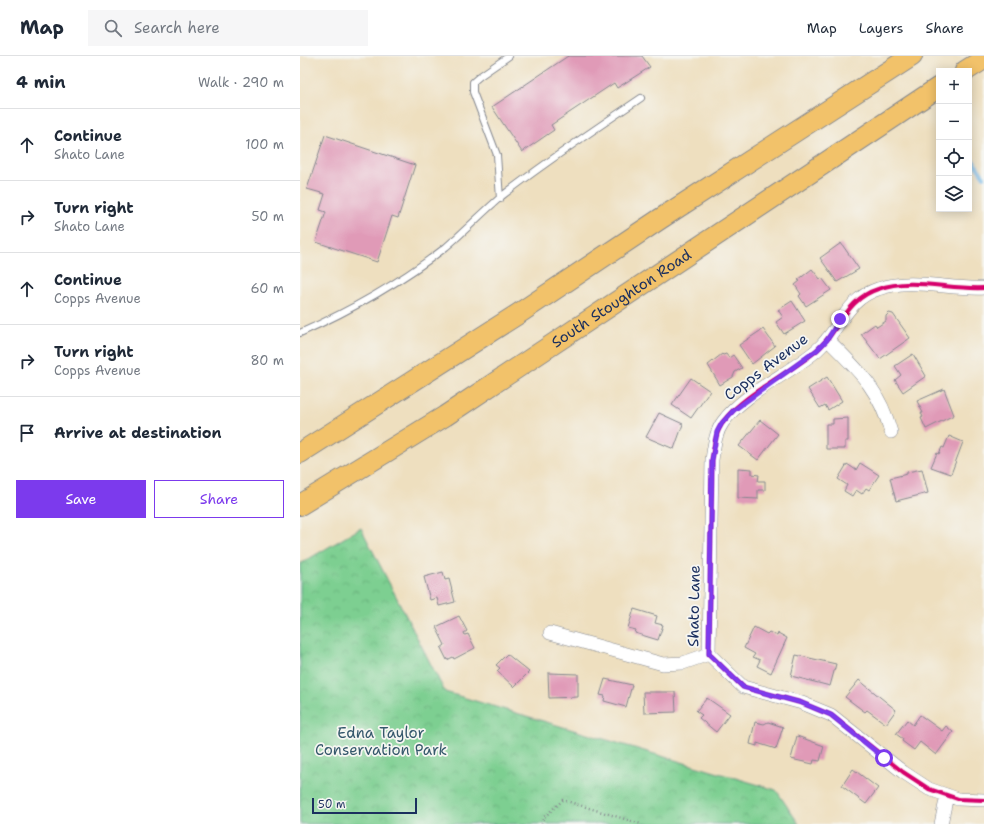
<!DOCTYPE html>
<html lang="en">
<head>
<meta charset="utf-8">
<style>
  :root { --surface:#fff; --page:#f6f6f7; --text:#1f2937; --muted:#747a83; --line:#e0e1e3; --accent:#7c3aed }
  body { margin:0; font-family:"Shantell Sans",sans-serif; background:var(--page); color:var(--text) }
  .controls { position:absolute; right:12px; top:12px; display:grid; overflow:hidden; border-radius:0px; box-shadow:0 2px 10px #0003 }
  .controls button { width:36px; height:36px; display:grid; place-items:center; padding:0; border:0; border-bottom:1px solid var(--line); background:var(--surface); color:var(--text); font:20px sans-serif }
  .scale { position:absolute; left:12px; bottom:10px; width:105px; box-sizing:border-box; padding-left:4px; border:2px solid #1b2f5e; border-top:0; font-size:11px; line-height:14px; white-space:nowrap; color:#1b2f5e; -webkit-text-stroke:3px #f6f6f2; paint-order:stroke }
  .stop { position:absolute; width:12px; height:12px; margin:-9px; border:3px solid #7c3aed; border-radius:50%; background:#fff }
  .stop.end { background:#7c3aed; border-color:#fff; box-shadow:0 1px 4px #0008 }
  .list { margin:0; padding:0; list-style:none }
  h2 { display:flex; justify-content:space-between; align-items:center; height:52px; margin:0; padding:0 16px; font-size:17px }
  h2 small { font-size:13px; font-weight:400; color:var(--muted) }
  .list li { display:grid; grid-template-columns:26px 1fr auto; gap:12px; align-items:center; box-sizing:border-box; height:72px; padding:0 16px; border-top:1px solid var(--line) }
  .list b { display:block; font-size:15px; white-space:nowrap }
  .list p { margin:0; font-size:13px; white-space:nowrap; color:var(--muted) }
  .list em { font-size:13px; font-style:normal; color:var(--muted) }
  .actions { display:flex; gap:8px; padding:12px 16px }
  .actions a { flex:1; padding:9px 0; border:1px solid var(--accent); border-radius:0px; text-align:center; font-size:14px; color:var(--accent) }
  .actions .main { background:var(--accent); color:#fff }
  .icon { flex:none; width:22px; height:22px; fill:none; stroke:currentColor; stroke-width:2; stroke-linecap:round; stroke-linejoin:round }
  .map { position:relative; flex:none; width:684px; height:768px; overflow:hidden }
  header { display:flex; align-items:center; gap:24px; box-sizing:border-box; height:56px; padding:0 20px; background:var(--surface); border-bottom:1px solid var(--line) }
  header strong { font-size:19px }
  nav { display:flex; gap:22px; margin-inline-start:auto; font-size:14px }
  .search { width:280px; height:36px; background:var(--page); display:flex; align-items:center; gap:10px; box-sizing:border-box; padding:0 14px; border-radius:0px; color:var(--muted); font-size:15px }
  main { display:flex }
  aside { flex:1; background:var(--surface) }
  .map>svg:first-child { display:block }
</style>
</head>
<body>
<header>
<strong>Map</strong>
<div class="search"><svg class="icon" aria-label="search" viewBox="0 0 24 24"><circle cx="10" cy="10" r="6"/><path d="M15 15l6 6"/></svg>Search here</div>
<nav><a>Map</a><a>Layers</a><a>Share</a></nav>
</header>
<main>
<aside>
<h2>4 min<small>Walk · 290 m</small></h2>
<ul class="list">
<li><svg class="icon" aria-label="ahead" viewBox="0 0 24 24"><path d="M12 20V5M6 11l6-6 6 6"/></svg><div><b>Continue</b><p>Shato Lane</p></div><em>100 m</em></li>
<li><svg class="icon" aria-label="right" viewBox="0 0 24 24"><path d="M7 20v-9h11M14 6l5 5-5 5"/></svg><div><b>Turn right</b><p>Shato Lane</p></div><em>50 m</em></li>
<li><svg class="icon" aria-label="ahead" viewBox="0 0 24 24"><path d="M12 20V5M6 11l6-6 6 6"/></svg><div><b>Continue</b><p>Copps Avenue</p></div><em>60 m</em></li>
<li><svg class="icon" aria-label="right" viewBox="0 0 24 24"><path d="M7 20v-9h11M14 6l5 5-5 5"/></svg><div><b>Turn right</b><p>Copps Avenue</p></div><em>80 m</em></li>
<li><svg class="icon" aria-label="arrive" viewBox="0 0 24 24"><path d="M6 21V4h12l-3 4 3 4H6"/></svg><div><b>Arrive at destination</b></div></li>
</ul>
<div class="actions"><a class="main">Save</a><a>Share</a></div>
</aside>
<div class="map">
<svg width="684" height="768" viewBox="0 0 684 768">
  <defs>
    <pattern id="park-crowns" width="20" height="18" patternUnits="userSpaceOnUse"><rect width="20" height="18" fill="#7dcf91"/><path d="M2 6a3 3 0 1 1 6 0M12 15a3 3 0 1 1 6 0" fill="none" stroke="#6bb27f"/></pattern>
  </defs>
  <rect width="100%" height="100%" fill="#f6f6f2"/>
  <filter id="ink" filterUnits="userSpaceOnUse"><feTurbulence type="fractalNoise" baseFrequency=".025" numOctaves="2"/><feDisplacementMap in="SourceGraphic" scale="8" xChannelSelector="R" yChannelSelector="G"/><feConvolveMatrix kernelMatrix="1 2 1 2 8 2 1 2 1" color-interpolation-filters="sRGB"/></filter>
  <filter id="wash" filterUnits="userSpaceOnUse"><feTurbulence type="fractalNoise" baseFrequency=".012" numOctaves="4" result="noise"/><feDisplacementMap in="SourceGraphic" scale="16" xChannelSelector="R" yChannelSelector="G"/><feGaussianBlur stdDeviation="0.9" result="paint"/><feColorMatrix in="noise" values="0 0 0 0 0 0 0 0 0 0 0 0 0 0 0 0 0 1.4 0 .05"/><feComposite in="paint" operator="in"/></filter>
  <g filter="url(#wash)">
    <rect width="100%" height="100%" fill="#eedfbf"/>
    <path fill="url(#park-crowns)" stroke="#4c7f78" d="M61,472l84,164 331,98 23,34h-499v-260z"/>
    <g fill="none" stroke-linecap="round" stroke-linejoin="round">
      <path stroke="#70b6e7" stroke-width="4" d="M669,99l15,22"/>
    </g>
    <g id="blocks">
      <path fill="#e09ab7" d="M268,0h74l8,11 -33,21 -3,-5 -63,42 3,5 -32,22 -30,-45z
        M25,79l90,30 -17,53 -6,-2 -15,46 -61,-20 10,-30 -6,-2 5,-16 -18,-5z
        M541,187l18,26 -22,13 -17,-24z
        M512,213l8,10 2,-1 9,12 -25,16 -7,-10 2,-2 -6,-9 5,-4 -2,-1z
        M492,245l13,20 -21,13 -8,-12 7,-5 -5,-7z
        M589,257l4,1 17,24 -30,21 -19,-25 14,-10 2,3 9,-6v-5z
        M463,273l12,17 -23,18 -13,-19z
        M422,298l1,1 3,-1 3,4 4,-3 9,13 -7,4 -2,5 -13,8 -12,-20z
        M613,298l13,22 -23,16 -8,-12 6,-5 -6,-9z
        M527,321l15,24 -14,9 -3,-5 -5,3 -12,-19z
        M391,322l19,13 -19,27 -19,-13z
        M644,333l10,26 -28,14 -5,-11 2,-1 -2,-4h2l-6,-12z
        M359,357l24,11 -9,25 -28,-12z
        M548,362v23h-3v8h-19v-25h7v-5z
        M460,364l18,14 -20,26 -19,-14z
        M649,380l14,6 -12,32 -20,-7 6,-14 2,1 3,-7 2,1z
        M560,407l19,12 -10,15 -3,-2 -4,6 -6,-4 -4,6 -8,-5 3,-6 -9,-6 9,-15 9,6z
        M438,412l14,1v5l7,1 -1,6h7v9h-7v9l-20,-1z
        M622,413l6,24 -32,8 -6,-23 17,-4v-2z
        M143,516l2,8 4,-1 6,23 -16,4 -2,-8 -7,2 -6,-23z
        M334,553l23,7 -2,7 8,2 -5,15 -23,-7 1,-3 -8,-2z
        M159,560l8,15 -3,2 1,2 3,-1 7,14 -21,11 -1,-2 -6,3 -6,-12 4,-3 -9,-18z
        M454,571l13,7 2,-2 8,4 1,-3 9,5 -16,35 -14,-7 3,-6 -7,-3 2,-3 -11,-6z
        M207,598l22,18 -15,15 -17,-16 3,-3 -4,-3z
        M496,599l40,9 -6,22 -39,-10z
        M248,617l30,1v23l-29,1z
        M305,623l27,6 -6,22 -22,-6 1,-5 -5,-1z
        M559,624l37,30 -10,14 -19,-14 -2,2 -20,-15z
        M343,636h32l1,20 -32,1z
        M407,642l23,16 -14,18 -17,-14 3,-3 -6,-4z
        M620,659l22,16 4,-5 7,6 -17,23 -16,-13 -6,8 -12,-9 1,-2 -7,-5 11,-14 6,5z
        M455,666l9,2 4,-2 15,5 -7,22 -19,-6v3l-7,-2z
        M497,680l27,10 -4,15 -6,-1 -1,4 -22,-5z
        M553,713l25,19 -12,16 -24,-18z"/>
    </g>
  </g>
  <g filter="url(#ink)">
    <use href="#blocks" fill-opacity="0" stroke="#84878e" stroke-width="1"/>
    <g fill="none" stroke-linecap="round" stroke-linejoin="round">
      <g stroke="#84878e" stroke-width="8">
        <path id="service" d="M200,143l-3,-44 -24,-63v-10l7,-6 29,-20
          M0,277c52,-23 101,-51 146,-86 19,-16 37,-35 56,-51 45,-35 92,-66 139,-98"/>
      </g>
      <g stroke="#84878e" stroke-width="14">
        <path id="minor" d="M684,232c-35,2 -72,-11 -106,1 -32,10 -38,41 -61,61 -29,25 -72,42 -94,72 -8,11 -9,25 -11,38l-3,194 34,33 59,16 29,12 72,57 26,17 29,10 26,1
          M527,283c31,31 52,49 64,93
          M250,577l113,31 20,-1 26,-9
          M641,768l6,-29"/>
      </g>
      <g stroke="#84878e" stroke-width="22">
        <g id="primary">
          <path d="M665,15l19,-12"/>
          <path d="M0,397l218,-139 142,-95 252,-163"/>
          <path id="s1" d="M0,449l145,-89 494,-329"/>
        </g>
      </g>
      <path stroke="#84878e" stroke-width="2.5" stroke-dasharray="1 3" stroke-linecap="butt" d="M242,768l1,-6 20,-18 78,24"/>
      <use href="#service" stroke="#fff" stroke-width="6"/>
      <use href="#minor" stroke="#fff" stroke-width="13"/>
      <use href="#primary" stroke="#f2c26a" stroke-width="20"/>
      <g stroke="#f6f6f2" stroke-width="6">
        <path id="cycleway" d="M684,232c-35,2 -72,-11 -106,1 -32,10 -38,41 -61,61 -29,25 -72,42 -94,72 -8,11 -9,25 -11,38l-3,194 34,33 59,16 29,12 72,57 26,17 29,10 26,1"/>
      </g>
      <use href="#cycleway" stroke="#d6006c" stroke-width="4"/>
    </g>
  </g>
  <g fill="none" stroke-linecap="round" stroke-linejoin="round" filter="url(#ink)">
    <path stroke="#7c3aed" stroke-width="5" d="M540,263l-13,21 -10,10 -83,60 -12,13 -5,9 -5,28 -3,194 34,33 59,16 29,12 53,43"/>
  </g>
  <g text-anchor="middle" stroke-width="3.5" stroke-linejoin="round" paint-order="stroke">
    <g font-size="15" fill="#1b2f5e" stroke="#f6f6f2">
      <text dy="5" stroke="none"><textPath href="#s1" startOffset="382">South Stoughton Road</textPath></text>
      <text transform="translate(466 311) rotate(-37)" y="5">Copps Avenue</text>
      <text transform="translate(394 550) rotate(-89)" y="5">Shato Lane</text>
    </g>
    <g font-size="15" fill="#34576b" stroke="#f6f6f2">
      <text x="81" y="682">Edna Taylor<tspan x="81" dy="17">Conservation Park</tspan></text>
    </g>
  </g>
</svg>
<div class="controls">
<button>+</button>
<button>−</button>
<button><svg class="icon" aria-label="locate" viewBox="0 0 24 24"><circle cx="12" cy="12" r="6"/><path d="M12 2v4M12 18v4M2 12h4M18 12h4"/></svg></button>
<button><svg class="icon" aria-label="layers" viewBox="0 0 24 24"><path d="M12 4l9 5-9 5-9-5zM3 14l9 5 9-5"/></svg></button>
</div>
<div class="scale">50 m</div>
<div class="stop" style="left:584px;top:702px"></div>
<div class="stop end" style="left:540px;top:263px"></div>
</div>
</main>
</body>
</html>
